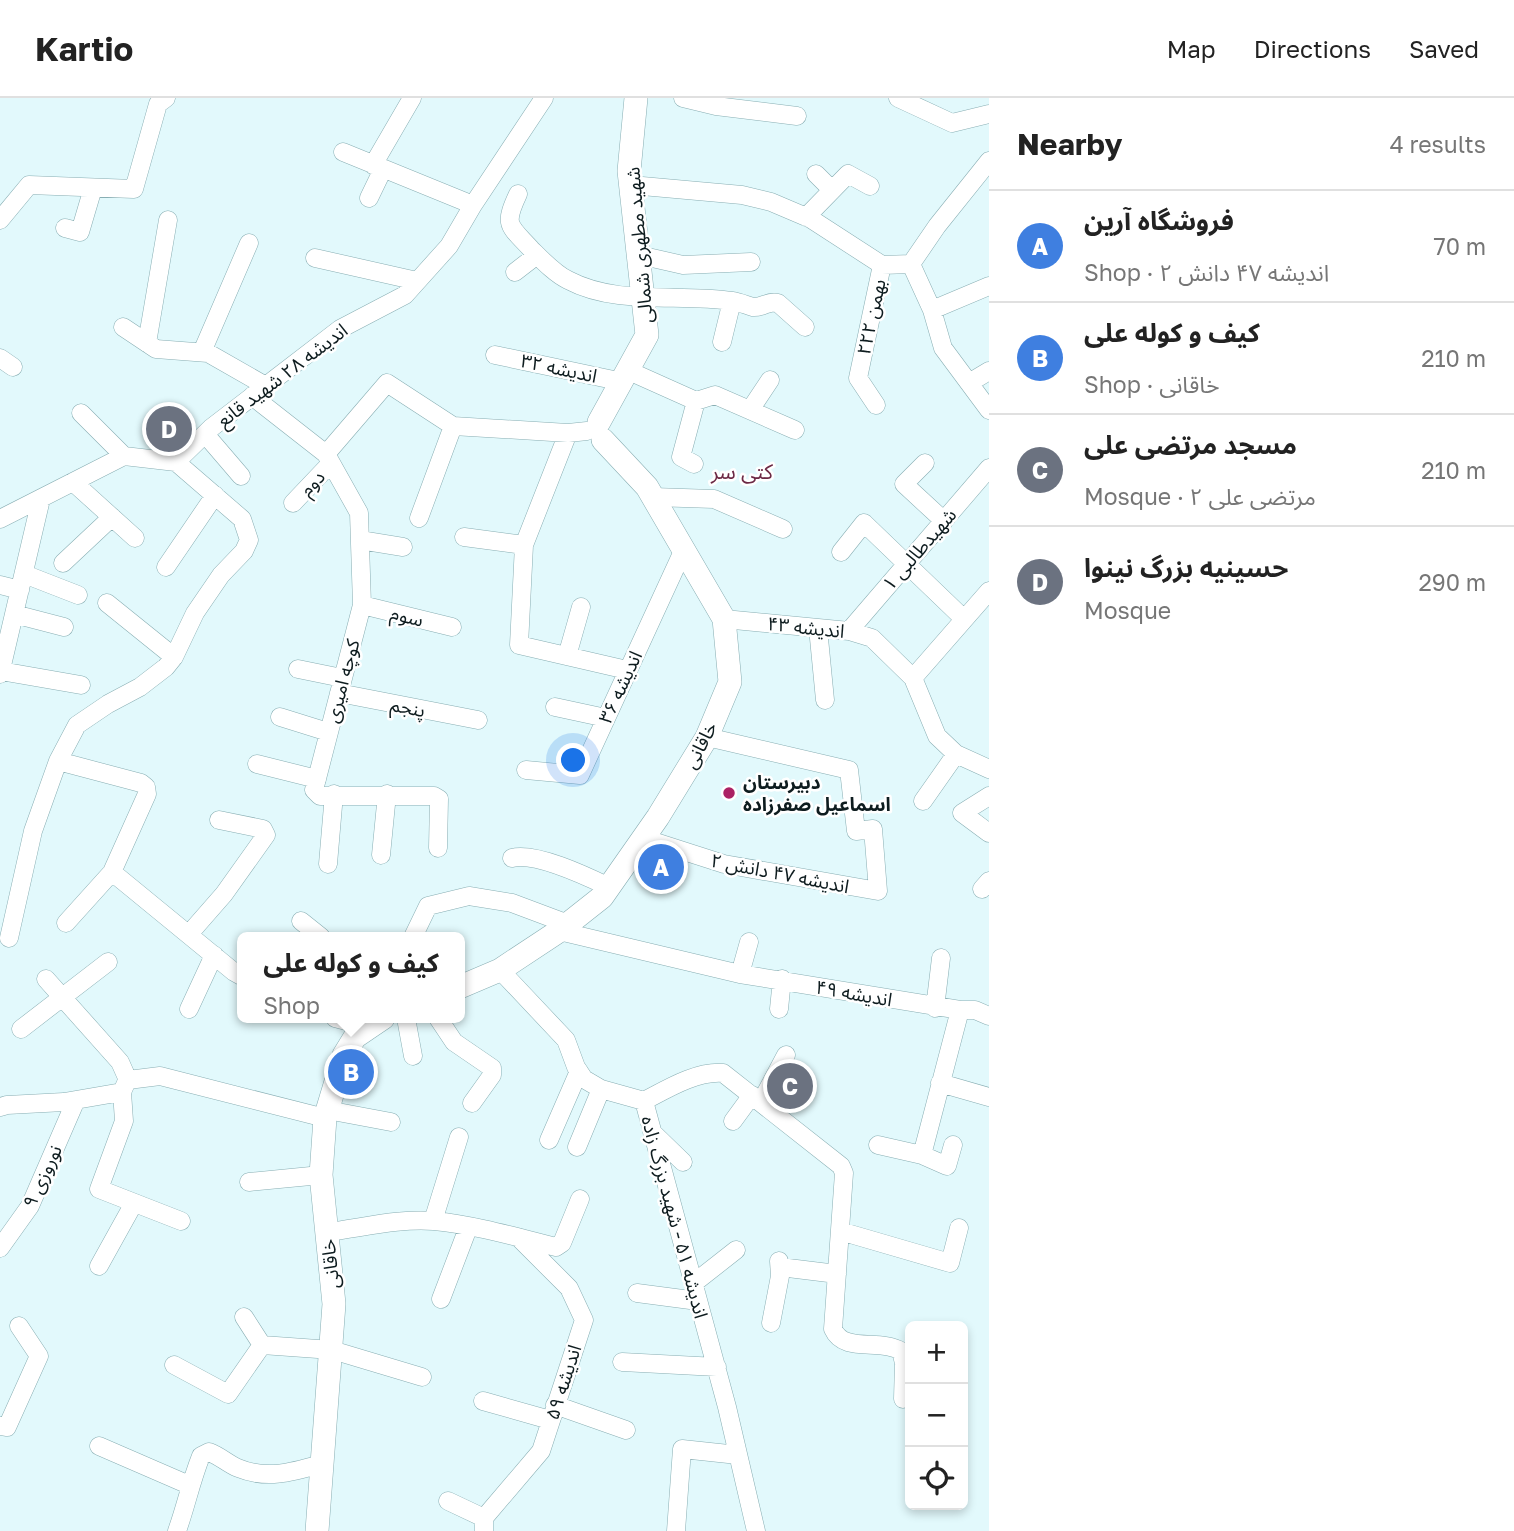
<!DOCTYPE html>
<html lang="en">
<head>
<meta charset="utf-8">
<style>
  :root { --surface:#fff; --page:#f6f6f6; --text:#222; --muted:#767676; --line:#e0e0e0; --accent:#b45309 }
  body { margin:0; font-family:"Golos Text","Noto Sans Arabic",sans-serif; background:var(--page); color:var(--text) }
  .controls { position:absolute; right:21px; bottom:21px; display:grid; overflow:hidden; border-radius:10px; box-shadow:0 4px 10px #0003 }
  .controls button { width:63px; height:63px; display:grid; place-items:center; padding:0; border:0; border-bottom:2px solid var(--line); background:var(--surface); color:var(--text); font:35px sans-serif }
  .you { position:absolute; left:574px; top:663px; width:24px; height:24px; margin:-18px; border:5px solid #fff; border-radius:50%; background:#1a73e8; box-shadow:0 0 0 10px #1a73e833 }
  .badge { display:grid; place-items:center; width:46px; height:46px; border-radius:50%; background:var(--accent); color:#fff; font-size:23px; font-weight:700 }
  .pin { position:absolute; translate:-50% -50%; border:4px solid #fff; box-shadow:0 2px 7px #0006 }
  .popup { position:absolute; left:237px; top:834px; width:228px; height:91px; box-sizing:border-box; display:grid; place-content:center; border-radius:10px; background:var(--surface); filter:drop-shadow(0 2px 5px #0005); font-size:23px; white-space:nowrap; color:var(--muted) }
  .popup b { font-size:26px; color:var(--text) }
  .popup::after { content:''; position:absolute; left:50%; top:100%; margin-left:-14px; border:14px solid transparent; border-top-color:var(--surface) }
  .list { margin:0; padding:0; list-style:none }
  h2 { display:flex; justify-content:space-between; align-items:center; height:91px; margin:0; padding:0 28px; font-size:30px }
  h2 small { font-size:23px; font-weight:400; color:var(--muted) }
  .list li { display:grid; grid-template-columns:46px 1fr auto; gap:21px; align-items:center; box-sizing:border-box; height:112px; padding:0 28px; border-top:2px solid var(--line) }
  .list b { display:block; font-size:26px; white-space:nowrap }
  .list p { margin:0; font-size:23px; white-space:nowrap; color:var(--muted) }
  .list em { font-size:23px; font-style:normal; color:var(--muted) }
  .icon { flex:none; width:38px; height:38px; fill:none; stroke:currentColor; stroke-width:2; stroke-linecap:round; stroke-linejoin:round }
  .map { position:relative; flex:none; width:989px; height:1433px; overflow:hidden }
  header { display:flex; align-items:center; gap:42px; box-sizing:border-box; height:98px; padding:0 35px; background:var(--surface); border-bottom:2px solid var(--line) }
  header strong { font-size:33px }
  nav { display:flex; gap:38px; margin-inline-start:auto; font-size:24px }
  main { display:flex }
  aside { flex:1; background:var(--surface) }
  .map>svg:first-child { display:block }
</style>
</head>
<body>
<header>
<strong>Kartio</strong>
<nav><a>Map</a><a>Directions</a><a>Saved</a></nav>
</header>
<main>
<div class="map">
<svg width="989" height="1433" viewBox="0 0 989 1433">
  <rect width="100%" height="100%" fill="#e2f9fc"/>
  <path fill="#aad1d6" d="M159,306l37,22 -32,23h-5l-16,-18z
    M791,972l16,9 -15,28 -15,-10z"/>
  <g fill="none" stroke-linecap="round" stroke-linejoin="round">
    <g stroke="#88aeb3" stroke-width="19">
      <path id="minor" d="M683,0l33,8 81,10
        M898,0l54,25 37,-9
        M343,54l130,53
        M373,67l39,-67
        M816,76l16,16
        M631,87l111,10 29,7 40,17 71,46 29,-1
        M518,96c-15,32 -9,31 13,55 10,10 24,25 37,31 49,26 110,13 164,21 7,1 14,4 21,6 10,1 15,-7 25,-4l27,24
        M369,100l14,-29
        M806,119l42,-43 22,12
        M0,122l29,-35 105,4 24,-85 8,-6
        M65,130l15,4 13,-44
        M639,157l44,10 68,-3
        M315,160l102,23
        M911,166l21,46 11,38 46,62
        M911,166l26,-38 52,-65
        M515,174l22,-17
        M932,212l57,-24
        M123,229l33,22 52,4 56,32
        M722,244l10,-41
        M147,245l21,-123
        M202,254l47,-109
        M495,257l128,27
        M0,260l13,9
        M629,273l67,30 19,-6 80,35
        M969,285l20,-12
        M252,298l74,58 61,-71 66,43 115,7 19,-2
        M876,307l-18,-27 24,-113
        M750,312l20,-30
        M81,315l43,43
        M568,335l-44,112 -5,100 108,25
        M205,336l36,42
        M326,356l33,59 3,92 -48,185 6,6h114l5,3 -1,49
        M176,364l66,57 7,21 -5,11 -23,24 -26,38 -21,44 -8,10 -26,20 -32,17 -31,21 -19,36 83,22 5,4 1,7 -35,78 122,100 9,5
        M176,364l35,-34 129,-99 65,-34 44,-49 24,-41 71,-107
        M925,365l-21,21 40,37
        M694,366l-13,-7 15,-56
        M73,384l62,56
        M653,399l61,2 69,30
        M293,405l38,-40
        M419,420l34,-92
        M0,421l124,-63 52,6
        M464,439l60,8
        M360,442l43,7
        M841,454l23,-29 100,96
        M63,465l49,-46
        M166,469l49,-72
        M24,476l54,21
        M0,487l20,5
        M107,505l67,54
        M362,507l90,22
        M14,516l50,13
        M724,521l125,12 23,7 41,40 24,58 19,18 33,15
        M818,530l7,72
        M849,533l140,-163
        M567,558l14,-49
        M298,571l44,9
        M1,573l80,14
        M0,576l41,-175
        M913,580l76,-87
        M339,595l139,27
        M555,609l51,11
        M280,619l48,15
        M257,666l60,15
        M526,672l54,5 104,-226
        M989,698l-27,17 27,20
        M923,703l33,-47
        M643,740l81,26 154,27 -5,-62 -17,2 -7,-61 -142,-33
        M381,757l6,-61
        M512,760c24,-6 74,18 97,29
        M328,766l6,-70
        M982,791l7,-8
        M301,823l20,16
        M66,825l46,-51
        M559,833l181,43 220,36 -38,145 -44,-10
        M189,836l35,-40 42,-59 -3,-6 -44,-9
        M413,839l15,-31 41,-10 43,7 56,21
        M9,840l24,-107 25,-70
        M500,872l66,70 10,27 8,12 17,10 43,12 83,306 29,124
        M740,876l9,-32
        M46,881l74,83 8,18
        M935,910l6,-50
        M189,911l25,-54
        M779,911l3,-30
        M960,912h15l14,6
        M335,920l34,9 3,-7
        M406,920l7,38
        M438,920l16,24 38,26v7l-20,28
        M21,931l87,-67
        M128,982l32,-4 165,42
        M940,985l49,14
        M122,994l2,29 -25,68 82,32
        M644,1003c23,-12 52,-30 79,-28l118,93 3,7 -11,156c11,25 47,9 68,22l3,12 -1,36
        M761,1004l25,-47
        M0,1009l7,-2 57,-3 58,-10 4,-9
        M327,1012l64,12
        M733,1023l19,-26
        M652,1034l31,30
        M549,1042l30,-69
        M577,1049l24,-58
        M922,1057l25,11 6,-21
        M249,1084l72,-7
        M433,1123l26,-84
        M840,1133l110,32 9,-35
        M327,1134c34,-4 73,-14 107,-11 41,4 82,16 122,26l6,-4 18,-44
        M0,1150l30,-42 46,-106
        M99,1168l35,-63
        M780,1169l57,7
        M694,1185l42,-33
        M637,1195l61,8
        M441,1201l27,-71
        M244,1219l18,28
        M771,1225l9,-47 -1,-15
        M622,1264l95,5
        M174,1267l54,29 34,-49 70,5 90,27
        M483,1303l67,19
        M555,1307l71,25
        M0,1328l7,1 32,-71 -20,-30
        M99,1348l90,39
        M448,1403l36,17
        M177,1433c9,-25 14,-50 24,-75l8,-4c11,4 19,12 29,16 29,12 55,4 83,-4
        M484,1433v-13l57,-67 43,-131 -15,-32 -51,-51
        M676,1433l6,-82 56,6"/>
    </g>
    <g stroke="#88aeb3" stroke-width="24">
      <path id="major" d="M599,324l48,-87 -18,-164 7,-73
        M460,889l40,-17 59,-39 43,-34 56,-80 49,-80 23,-55 -6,-63 -77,-132 -44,-47
        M317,1433l17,-227 -13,-129 4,-57 19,-63 11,-18 28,-19"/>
    </g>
    <use href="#minor" stroke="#fff" stroke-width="18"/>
    <use href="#major" stroke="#fff" stroke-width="23"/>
  </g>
  <circle fill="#ab2164" stroke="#fff" stroke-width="2.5" cx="729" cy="695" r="7"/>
  <g text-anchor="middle" stroke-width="5" stroke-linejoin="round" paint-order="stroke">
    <g font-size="19" fill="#0e1c1f" stroke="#fff">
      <text transform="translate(639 147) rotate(-95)" y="7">شهید مطهری شمالی</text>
      <text transform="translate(871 219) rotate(-78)" y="7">۲۲بهمن ۲</text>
      <text transform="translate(559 270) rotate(12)" y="7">اندیشه ۳۲</text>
      <text transform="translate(282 277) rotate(-37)" y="7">اندیشه ۲۸ شهید قانع</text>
      <text transform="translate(312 385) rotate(-47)" y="7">دوم</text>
      <text transform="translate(919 451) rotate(-49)" y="7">شهیدطالبی ۱</text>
      <text transform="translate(407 518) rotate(14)" y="7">سوم</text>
      <text transform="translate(806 529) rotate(6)" y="7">اندیشه ۴۳</text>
      <text transform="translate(342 583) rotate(-75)" y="7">کوچه امیری</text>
      <text transform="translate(620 589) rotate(-65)" y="7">اندیشه ۳۶</text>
      <text transform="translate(408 609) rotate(11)" y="7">پنجم</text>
      <text transform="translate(700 647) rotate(-62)" y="7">خاقانی</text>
      <text transform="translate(780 775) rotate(11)" y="7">اندیشه ۴۷ دانش ۲</text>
      <text transform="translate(854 895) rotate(10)" y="7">اندیشه ۴۹</text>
      <text transform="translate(42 1078) rotate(-65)" y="7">نوروزی ۹</text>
      <text transform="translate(675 1119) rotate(75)" y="7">اندیشه ۵۱ - شهید بزرگ زاده</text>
      <text transform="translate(330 1166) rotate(-96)" y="7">خاقانی</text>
      <text transform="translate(563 1284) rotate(-72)" y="7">اندیشه ۵۹</text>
    </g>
    <g font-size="19" font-weight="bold" fill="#0e1c1f" stroke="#fff" text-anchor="start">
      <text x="743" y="691">دبیرستان<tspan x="743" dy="22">اسماعیل صفرزاده</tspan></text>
    </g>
    <g font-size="21" fill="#6c2945" stroke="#fff">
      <text x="742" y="381">کتی سر</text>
    </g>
  </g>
</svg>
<div class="controls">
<button>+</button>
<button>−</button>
<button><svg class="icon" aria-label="locate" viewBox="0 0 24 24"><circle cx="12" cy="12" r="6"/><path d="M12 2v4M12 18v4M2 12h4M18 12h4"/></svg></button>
</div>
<div class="you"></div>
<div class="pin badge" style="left:661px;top:769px;background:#3f7fe0">A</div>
<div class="pin badge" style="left:351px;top:974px;background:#3f7fe0">B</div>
<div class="popup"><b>کیف و کوله علی</b>Shop</div>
<div class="pin badge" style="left:790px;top:988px;background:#6b7280">C</div>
<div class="pin badge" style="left:169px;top:331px;background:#6b7280">D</div>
</div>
<aside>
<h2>Nearby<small>4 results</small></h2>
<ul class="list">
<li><span class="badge" style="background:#3f7fe0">A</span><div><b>فروشگاه آرین</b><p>Shop · اندیشه ۴۷ دانش ۲</p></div><em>70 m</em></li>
<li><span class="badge" style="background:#3f7fe0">B</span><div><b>کیف و کوله علی</b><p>Shop · خاقانی</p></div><em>210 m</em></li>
<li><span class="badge" style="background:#6b7280">C</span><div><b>مسجد مرتضی علی</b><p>Mosque · مرتضی علی ۲</p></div><em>210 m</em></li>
<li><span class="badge" style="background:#6b7280">D</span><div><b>حسینیه بزرگ نینوا</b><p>Mosque</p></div><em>290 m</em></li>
</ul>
</aside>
</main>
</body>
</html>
